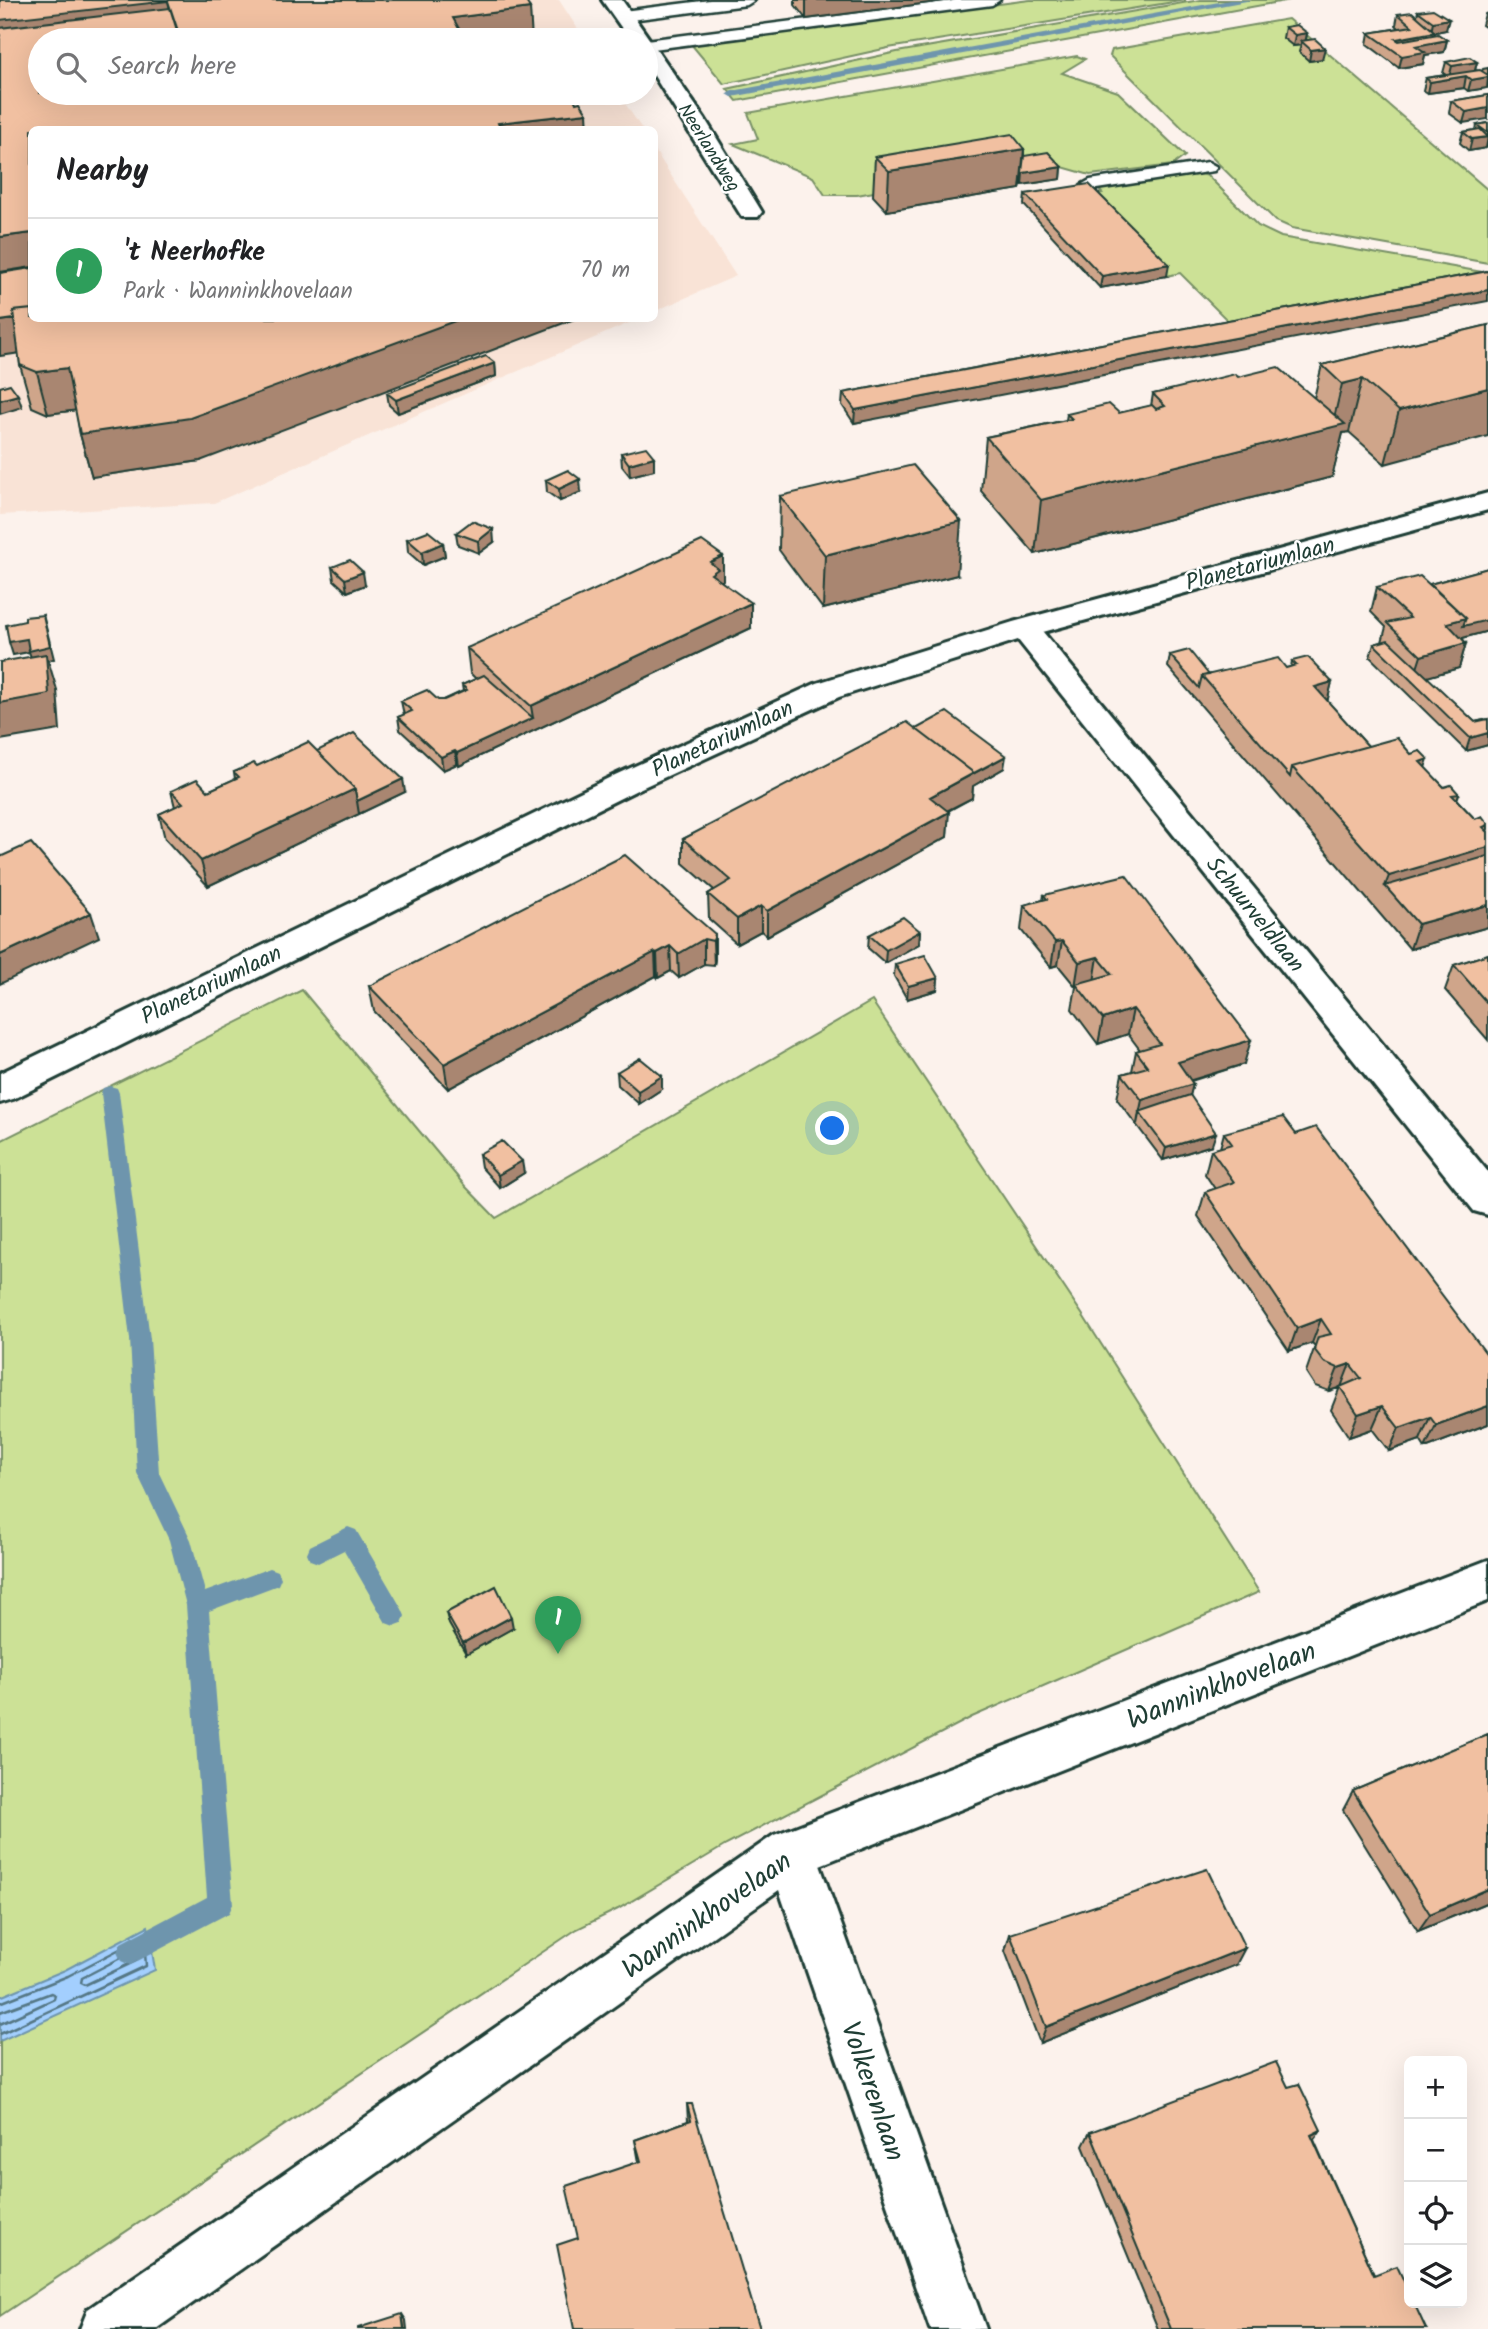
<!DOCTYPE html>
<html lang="en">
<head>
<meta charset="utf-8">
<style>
  :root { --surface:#fff; --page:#f6f6f6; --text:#202124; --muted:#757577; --line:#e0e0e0; --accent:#0f766e }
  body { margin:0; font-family:Kalam,sans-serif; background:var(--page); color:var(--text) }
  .controls { position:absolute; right:21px; bottom:21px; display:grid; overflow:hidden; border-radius:10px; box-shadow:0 7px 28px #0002 }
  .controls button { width:63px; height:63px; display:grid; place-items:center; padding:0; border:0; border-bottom:2px solid var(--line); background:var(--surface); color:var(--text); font:35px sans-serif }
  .you { position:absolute; left:833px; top:1129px; width:24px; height:24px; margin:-18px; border:5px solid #fff; border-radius:50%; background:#1a73e8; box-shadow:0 0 0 10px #1a73e833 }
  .badge { display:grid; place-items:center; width:46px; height:46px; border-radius:50%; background:var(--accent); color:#fff; font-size:23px; font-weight:700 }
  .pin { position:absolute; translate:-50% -58px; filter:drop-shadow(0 2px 4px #0008) }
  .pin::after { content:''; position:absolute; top:37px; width:24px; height:21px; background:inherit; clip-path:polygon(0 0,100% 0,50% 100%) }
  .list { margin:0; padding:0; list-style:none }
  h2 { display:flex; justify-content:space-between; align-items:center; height:91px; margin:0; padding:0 28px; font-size:30px }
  h2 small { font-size:23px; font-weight:400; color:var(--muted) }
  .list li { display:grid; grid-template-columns:46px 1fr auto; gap:21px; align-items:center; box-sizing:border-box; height:105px; padding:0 28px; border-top:2px solid var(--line) }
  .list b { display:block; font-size:26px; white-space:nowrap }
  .list p { margin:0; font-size:23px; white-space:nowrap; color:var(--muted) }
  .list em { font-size:23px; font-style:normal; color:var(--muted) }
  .icon { flex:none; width:38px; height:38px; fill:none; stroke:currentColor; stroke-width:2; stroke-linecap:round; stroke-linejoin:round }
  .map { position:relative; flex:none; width:1488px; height:2329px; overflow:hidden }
  .search { position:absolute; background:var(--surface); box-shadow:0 7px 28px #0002; left:28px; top:28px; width:630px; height:77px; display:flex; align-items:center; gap:18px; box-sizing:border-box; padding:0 24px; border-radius:38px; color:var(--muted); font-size:26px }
  .panel { position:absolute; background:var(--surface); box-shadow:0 7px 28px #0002; left:28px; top:126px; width:630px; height:196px; border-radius:10px }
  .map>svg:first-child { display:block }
</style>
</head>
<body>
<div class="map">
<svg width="1488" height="2329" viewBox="0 0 1488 2329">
  <rect width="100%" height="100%" fill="#fcf2ec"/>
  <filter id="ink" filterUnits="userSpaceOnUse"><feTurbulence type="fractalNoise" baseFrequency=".0143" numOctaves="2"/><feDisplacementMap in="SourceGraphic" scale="14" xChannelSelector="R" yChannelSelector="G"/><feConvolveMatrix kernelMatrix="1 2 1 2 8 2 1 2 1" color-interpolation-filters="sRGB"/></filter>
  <g filter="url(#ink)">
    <path fill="#f9e3d6" d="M0,0h559l26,40h-545v53h578l24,36 -610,1v188l606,1 -424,184 -214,12z
      M654,149l82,127 -81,35h-1z"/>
    <path fill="#cce196" stroke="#768f65" stroke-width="2" d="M1030,0h156l-298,48 -164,36 -33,-40z
      M1200,0h90l-553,101 -10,-12 170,-37z
      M1288,19l200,171v73l-196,-35 -16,-7 -166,-165 2,-6z
      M1077,56l8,3 -23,14 56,19 67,64 -12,9 -83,10 -45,-13 -188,33h-32l-12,-18 -80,-33 25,-5 -10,-26z
      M1198,173l10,3 50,50 23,11 207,36 -260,48 -48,-48 -13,3 -79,-81 14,-2 -5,-5z
      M302,990l163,196 31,32 376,-217 210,313 177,278 -287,125 -246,128 -108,64 -41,20 -577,387v-1175z"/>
    <path fill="#a3cffe" stroke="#6e95ad" stroke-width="2" d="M148,1926l7,44 -155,71v-44l65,-27z"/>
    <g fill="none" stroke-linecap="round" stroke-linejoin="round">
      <path stroke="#547785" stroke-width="2.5" d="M132,1952l5,2 -1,7 -51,24 -4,-2 1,-5z
        M0,2003l68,-27 71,-37 5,1 2,26 -146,68
        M0,2012l51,-19 4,2 -1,4 -54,25"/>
      <path fill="#6e95ad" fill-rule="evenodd" d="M1230,0h22l-520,97 -5,-3 5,-3z
        M110,1086l7,2 2,5 31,246 9,134 32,67 14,52 65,-24 8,3 3,7 -3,7 -69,26 24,293 -4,9 -99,52 -9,-4 -4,-9 4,-9 86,-46 -21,-292 -17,-65 -32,-67 -7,-134 -29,-246 2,-5z
        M348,1527l8,3 46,79 3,7 -3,7 -8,3 -8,-3 -42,-73 -26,13 -8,-3 -3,-7 3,-7z"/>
      <g stroke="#1f3d34" stroke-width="5">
        <path id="service" d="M710,0h45l-8,5 -124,16 -8,-5 8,-5z
          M956,0h44l-8,5 -346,45v-10z
          M1208,162l9,5 -3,4 -124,19 -9,-5 9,-5z"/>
      </g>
      <g stroke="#1f3d34" stroke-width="6">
        <path id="minor" d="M602,0h20l28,40 -1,2 4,2 52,75 57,93 -4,5h-16l-96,-154v-23h-16z
          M1488,493v17l-445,122 445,540v43l-14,-4 -456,-571 -179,57 -200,92 -626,310 -13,4v-30l615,-298 202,-92 196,-61z
          M1488,1560v41l-668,264 166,464h-56l-151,-439 -623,439h-76l8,-20 686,-474z"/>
      </g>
      <use href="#service" fill="#fff" fill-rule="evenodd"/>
      <use href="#minor" fill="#fff" fill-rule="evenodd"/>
    </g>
    <path fill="#cfa58a" stroke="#1f3d34" stroke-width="2" d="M795,0h157l-146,19 -11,-14z
      M1418,11l28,19 -11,2 -1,3 13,5 -3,12 -19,3 -2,9 -24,4 -32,-24 2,-11 30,-5 -3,-3 2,-11 19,2z
      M1488,13v16l-6,-4 3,-11z
      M1285,27l22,6 -1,8 16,18 -13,2 -10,-9 2,-7 -8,1 -10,-8z
      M1446,62h31l-2,8 7,1 1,-2 5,-1v18l-1,-1v3l-19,3 -4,-3 -36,5 -5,-3 3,-12 20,-3 -3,-2z
      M1488,95l-25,28 -14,-10 2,-12z
      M1488,123v24l-2,-1v2l-17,3 -9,-8 3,-11 13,-2 1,-5z
      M1024,149v7l38,11 -1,12 -39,6 -1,-1 -1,5 -133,22 -14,-15 2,-39z
      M1025,194l142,82 -67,12 -76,-83z
      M1488,271l-634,152 -12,-18 1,-12z
      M0,273l200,188 -108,16 -12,-43 -4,-24 -28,4 -16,-7 -12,-42 -1,-11z
      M1488,325l-103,139 -36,-32 -6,1 -11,44 -297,77 -54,-63 5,-54 80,-17 1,-6 52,-1 32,-7 2,-12 85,-17 76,21 8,-33z
      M495,363l1,13 -98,37 -9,-8 -2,-12z
      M621,453l33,4v13l-24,6 -8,-10z
      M546,480l35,12 -21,9 -13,-9z
      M780,496l177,79 -134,34 -44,-59z
      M456,533l38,9 -15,11 -21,-8z
      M407,539l36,4 2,13 -22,9 -15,-13z
      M332,567l33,18 -18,7 -13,-12z
      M1488,568v63l-26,7 4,5 -7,25 -33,9 49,45 13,-3v26l-22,6 -96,-94 4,-13 8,-2 4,-15 -15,-15 6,-25 53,-3z
      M723,580l-2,1 30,47 -292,138 -2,-2 -14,6 -43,-40 -2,-13 6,-2 -3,-14 43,-1 19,-9 -1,-6 14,-6 -6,-6 -3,-25z
      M1170,655l39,20 77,-7 5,-1 1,-6 40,21 -5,19 41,45 43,8 33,33 15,7 -2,6 18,19 13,5 -1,7 1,1v95l-78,22 -242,-282z
      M916,729l88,39 -31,18 -1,12 -24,13 -1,26 -180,99 -6,-5 -24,13 -28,-25 -1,-25 6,-4 -31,-27v-24z
      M317,751l88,41 -197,94 -43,-47 -6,-25 16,-7 -4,-16h37l27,-12 -1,-7z
      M1044,895l200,169 -53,17 2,3 -3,11 22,50 -49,15 -46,-61 5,-25 10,-3 4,-20 4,-1 -12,-16 -30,10 -26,-35 4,-22 -18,-22 -7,2 -30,-37 3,-25 19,-5z
      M920,931l-1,13 -34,19 -17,-15 1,-13z
      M715,934v25l-1,6 -10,-1 -25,14 -8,-7 -13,7 -2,-2 -208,113 -74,-78 -5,-25z
      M1488,954v86l-43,-50 9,-25z
      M895,964l43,14 -1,12 -30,9 -13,-23z
      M617,1072l45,17 -23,15 -21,-19z
      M1224,1133l72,1 192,222v68l-63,24 -5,-8 -31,11 -17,-22 -23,8 -18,-27 9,-23h1l-12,4 -14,-5 -9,-14 9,-26 -3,-3 -23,8 -91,-135 7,-24 10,-3 -10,-15 6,-24 9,-2z
      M479,1154l45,19 -24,15 -19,-21z
      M446,1613l67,15 -47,26 -17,-30z
      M1488,1734v168l-70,29 -75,-121 10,-19z
      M1010,1934l226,31 -196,78 -35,-92z
      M687,2104l73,225 -121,-167 -4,-22 53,-19z
      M1090,2132l224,8 60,135 52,54h-268l-75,-183z"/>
    <path fill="#a98671" stroke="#1f3d34" stroke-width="2" d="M0,0l168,1 8,37 -176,21z
      M806,0h146l-146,19z
      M530,8l2,32h-102l23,-22z
      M1449,19l-3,11 -15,3 2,-11z
      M1435,32l-2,11 14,-3 -3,12 -19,3 -2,9 -24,4 3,-12 -8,-6 2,-11z
      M1307,33l-2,11 -4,-3v4l-8,1 2,-11z
      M1325,48l-3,11 -13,2 2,-11z
      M1477,62l-3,12 -25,4 3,-12z
      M1466,76l-2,12 -36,5 2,-11z
      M1488,77l-1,11 -19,3 3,-11z
      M1488,108v11l-25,4 3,-11z
      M587,113l1,17h-89l-1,-7z
      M1488,137l-2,11 -17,3 3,-12z
      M1024,149l-4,40 -133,22 2,-40z
      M1062,167l-1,12 -39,6 1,-12z
      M32,233v34l-32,5v-35z
      M1169,264l-2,12 -67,12 2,-12z
      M1488,290v11l-634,122 1,-13z
      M32,317l222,1 -254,38v-35z
      M463,318h114l-377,143 -108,16 -12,-43z
      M495,363l1,13 -98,37 -2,-13z
      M67,368l11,42 -30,4 -11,-42z
      M1362,379l-13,53 -6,1 -11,44 -297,77 6,-54 291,-73 10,-43z
      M1488,388v48l-103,28 14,-53z
      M18,395l4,12 -22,7v-14z
      M654,457v13l-24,6 -1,-12z
      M580,479l1,13 -21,9 -1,-12z
      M961,521l-4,54 -134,34 2,-54z
      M493,529l1,13 -15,11 -1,-12z
      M443,543l2,13 -22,9 -1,-13z
      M723,556v24l-5,3 -6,16 -2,-37z
      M363,572l2,13 -18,7 -2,-13z
      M751,603v25l-292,138 -2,-13 76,-35 -2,-12z
      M43,615l11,44 -6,1 9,30 3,40 -60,10v-37l33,-40 -4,-11 -16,3 -4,-13z
      M1466,618l22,2v11l-29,8 -12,-16z
      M1466,643l-7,25 -46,13 8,-25z
      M1332,682l-6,25 -11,-20z
      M1488,733v12l-22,6 4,-13z
      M455,751l2,13 -14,6 -2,-13z
      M1006,756l-2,12 -31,18 -1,12 -45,23 3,-24z
      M1428,759l-12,36 4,-33z
      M403,779l2,13 -46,22 -2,-13z
      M355,789l4,25 -151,72 -7,-25z
      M949,812l-2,25 -180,99v-25z
      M1488,825v4l-7,20 7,-2v27l-103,12 4,-10 94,-49z
      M1488,905v22l-78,22 8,-25z
      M761,906v25l-24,13v-25z
      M91,913l8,24 -99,47v-29z
      M920,931l-1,13 -34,19 1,-13z
      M715,934v25l-1,6 -1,-24z
      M704,939v25l-25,14 -1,-24z
      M1062,941l-4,24 -7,2 4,-25z
      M670,946l1,25 -13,7 -1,-25z
      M655,952l1,24 -208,113 -4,-25z
      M1098,957l-4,25 -18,2 -1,3 4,-25z
      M938,978l-1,12 -30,9 1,-13z
      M1133,1009l-5,25 -30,10 5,-25z
      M1251,1040l-7,24 -72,22 6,-24z
      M662,1076v13l-23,15 -1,-13z
      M1193,1084l-6,24 -48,4 -2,12 5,-24z
      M1216,1133l-4,12 -49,15 3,-12z
      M522,1161l2,12 -24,15 -2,-13z
      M1321,1319l-9,24 -23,8 8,-23z
      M1350,1364l-9,23 -12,4 9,-23z
      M1382,1406l-10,23 -23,8 9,-23z
      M1488,1406v18l-63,24 11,-23z
      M1430,1417l-10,23 -31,11 10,-23z
      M511,1617l2,11 -47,26 -3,-11z
      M1488,1889v13l-70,29 12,-17z
      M1245,1948l-9,17 -196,78 6,-16z
      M1321,2130l-11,15 1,-10z
      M402,2314l4,6 1,9h-3z"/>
    <path fill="#f1c0a1" stroke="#1f3d34" stroke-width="2" d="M0,0h525l5,8 -77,10 10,18 -33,4h-249l-13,-39 -168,19z
      M170,8l10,32h-140v53h532l4,10 4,-1 7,11 -89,10 3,7h-469v103l-32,4v-209z
      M1433,9l16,10 -16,3 -15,-11z
      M1412,12l23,20 -39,7 3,2 39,-7 9,6 -31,6 9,6 -23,4 -33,-23 43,-7 -14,-12z
      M1297,25l10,8 -12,2 -10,-8z
      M541,34l4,6h-56z
      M1315,39l10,9 -14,2 -10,-9z
      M1470,57l7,5 -25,4 -6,-4z
      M1480,70l8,5v2l-17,3 -5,-4 -36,6 -4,-4z
      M1488,95v13l-22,4 -15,-11z
      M1488,123v10l-11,-8z
      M1480,129l8,8 -16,2 -9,-7z
      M1012,134l12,15 -135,22 -14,-14z
      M1048,152l14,15 -39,6 -1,-1 2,-16z
      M1089,184l80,80 -67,12 -77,-82z
      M32,268v41l-19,2 1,8 -14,2v-48z
      M1488,271v19l-633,120 -12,-17z
      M32,309v9h431l-273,100 -110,16 -13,-66 -30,4 -17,-7 -7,-54z
      M1488,325v63l-89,23 -37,-32 -20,5 -20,-19z
      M486,356l9,7 -99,37 -9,-7z
      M1278,367l67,57 -304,76 -55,-63 86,-18 -5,-5 42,-10 10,9 33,-8 4,4 9,-3 -12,-12 82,-20 3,3z
      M10,384l8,11 -18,5v-13z
      M646,447l8,10 -25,7 -8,-11z
      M913,465l48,56 -136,34 -45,-59z
      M568,470l12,9 -21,10 -13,-9z
      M472,521l21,8 -15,12 -22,-8z
      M428,531l15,12 -21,9 -15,-13z
      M702,541l21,15 -13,6 8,7 -7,5 40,29 -220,103 -64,-58z
      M350,560l13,12 -18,7 -13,-12z
      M1488,568v52l-25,6 3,-8 -36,-34z
      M1420,576l46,42 -19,5 19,20 -45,13 -34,-33 23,-5 -33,-31z
      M43,615l7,31 -21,5 -2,-12 -18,3 -3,-17 19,-4v-4z
      M1388,640l87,82 13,-3v14l-18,5 -96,-94z
      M1189,650l20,25 -7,1 -3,12 -29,-33z
      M46,654l3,40 -49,9v-41z
      M1308,657l24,25 -17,5 53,59 -76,21 -2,10 -88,-101 76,-18 8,10 10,-3 -4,-4z
      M484,675l49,43 -76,35 -2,-2 -14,6 -43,-40 14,-6 -11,-10 26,-11 11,10h6l23,-10 -5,-5z
      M947,712l59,44 -32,17 -58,-44z
      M907,722l67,51 -44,24 19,15 -182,99 -6,-5 -24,13 -29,-25 23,-14 -48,-41z
      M354,733l49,46 -46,22 -2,-12 -38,-38z
      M1397,738l14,16 9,-3 8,8 -8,3 24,25 7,-2 8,9 -7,1 23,24 7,-3 6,8v1l-5,2 5,5v15l-99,29 -97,-109z
      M308,742l47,47 -154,72 -42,-47 24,-11 -12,-12 26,-12 11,12 31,-14 -5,-5 20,-9 3,3z
      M31,843l60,70 -91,42v-98z
      M625,855l90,79 -2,7 -9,-2 -26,15 -8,-8 -13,7 -2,-1 -211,112 -75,-78z
      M1488,856v49l-70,19 -33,-38z
      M1126,875l125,165 -73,22 15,22 -51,16 -20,-26 26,-7 -12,-16 24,-7 -27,-35 -30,10 -27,-35 36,-10 -14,-17 -19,5 -17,-21 -7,1 -31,-37 23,-6 -3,-4z
      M903,917l17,14 -34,19 -17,-15z
      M1488,954v50l-34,-39z
      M925,955l13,23 -30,8 -13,-22z
      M640,1058l22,18 -24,15 -21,-19z
      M1190,1095l26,38 -50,15 -27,-36z
      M1283,1117l13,17 20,-7 172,229v50l-52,19 -6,-8 -31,11 -17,-22 -24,8 -18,-27 21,-9 -11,-14 -12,4 -14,-6 -10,-13 4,-12 13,-3 -10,-15 -24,9 -92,-136 29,-10 -23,-32 21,-6 -8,-11z
      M502,1141l20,20 -24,14 -19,-21z
      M496,1586l15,31 -48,26 -17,-30z
      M1488,1734v155l-58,25 -77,-123z
      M1207,1869l38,79 -199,79 -36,-93z
      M1276,2062l12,25 11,-3 22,46 -10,5 63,140 23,-9 12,26v11h5l12,26h-255l-81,-197z
      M687,2104h5l68,225h-186l-17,-84 21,-7 -12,-52 75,-25 -6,-21 56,-20z
      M402,2314l2,15h-46v-1z"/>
  </g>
  <g text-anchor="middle" stroke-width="5" stroke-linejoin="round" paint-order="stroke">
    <g font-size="19" fill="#1f3d34" stroke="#fff">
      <text transform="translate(710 147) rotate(58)" y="7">Neerlandweg</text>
    </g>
    <g font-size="23" fill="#1f3d34" stroke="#fff">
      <text transform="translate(1260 563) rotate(-15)" y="8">Planetariumlaan</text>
      <text transform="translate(722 738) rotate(-25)" y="8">Planetariumlaan</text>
      <text transform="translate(1256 914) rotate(51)" y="8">Schuurveldlaan</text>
      <text transform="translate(211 984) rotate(-26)" y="8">Planetariumlaan</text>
    </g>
    <g font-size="28" fill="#1f3d34" stroke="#fff">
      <text transform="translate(1221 1684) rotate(-21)" y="10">Wanninkhovelaan</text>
      <text transform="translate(706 1914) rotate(-35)" y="10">Wanninkhovelaan</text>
      <text transform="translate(874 2091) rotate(71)" y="10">Volkerenlaan</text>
    </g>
  </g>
</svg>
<div class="controls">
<button>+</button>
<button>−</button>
<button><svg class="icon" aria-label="locate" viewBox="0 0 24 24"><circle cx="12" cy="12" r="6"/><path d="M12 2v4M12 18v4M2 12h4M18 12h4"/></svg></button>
<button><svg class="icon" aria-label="layers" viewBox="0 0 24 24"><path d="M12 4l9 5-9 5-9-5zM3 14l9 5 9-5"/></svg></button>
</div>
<div class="you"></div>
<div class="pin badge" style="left:558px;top:1654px;background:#2e9e5b">1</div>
<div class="search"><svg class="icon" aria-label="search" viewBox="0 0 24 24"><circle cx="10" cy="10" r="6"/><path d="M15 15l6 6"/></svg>Search here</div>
<section class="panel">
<h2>Nearby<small></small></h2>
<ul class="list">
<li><span class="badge" style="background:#2e9e5b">1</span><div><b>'t Neerhofke</b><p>Park · Wanninkhovelaan</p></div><em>70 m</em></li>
</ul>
</section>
</div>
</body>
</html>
